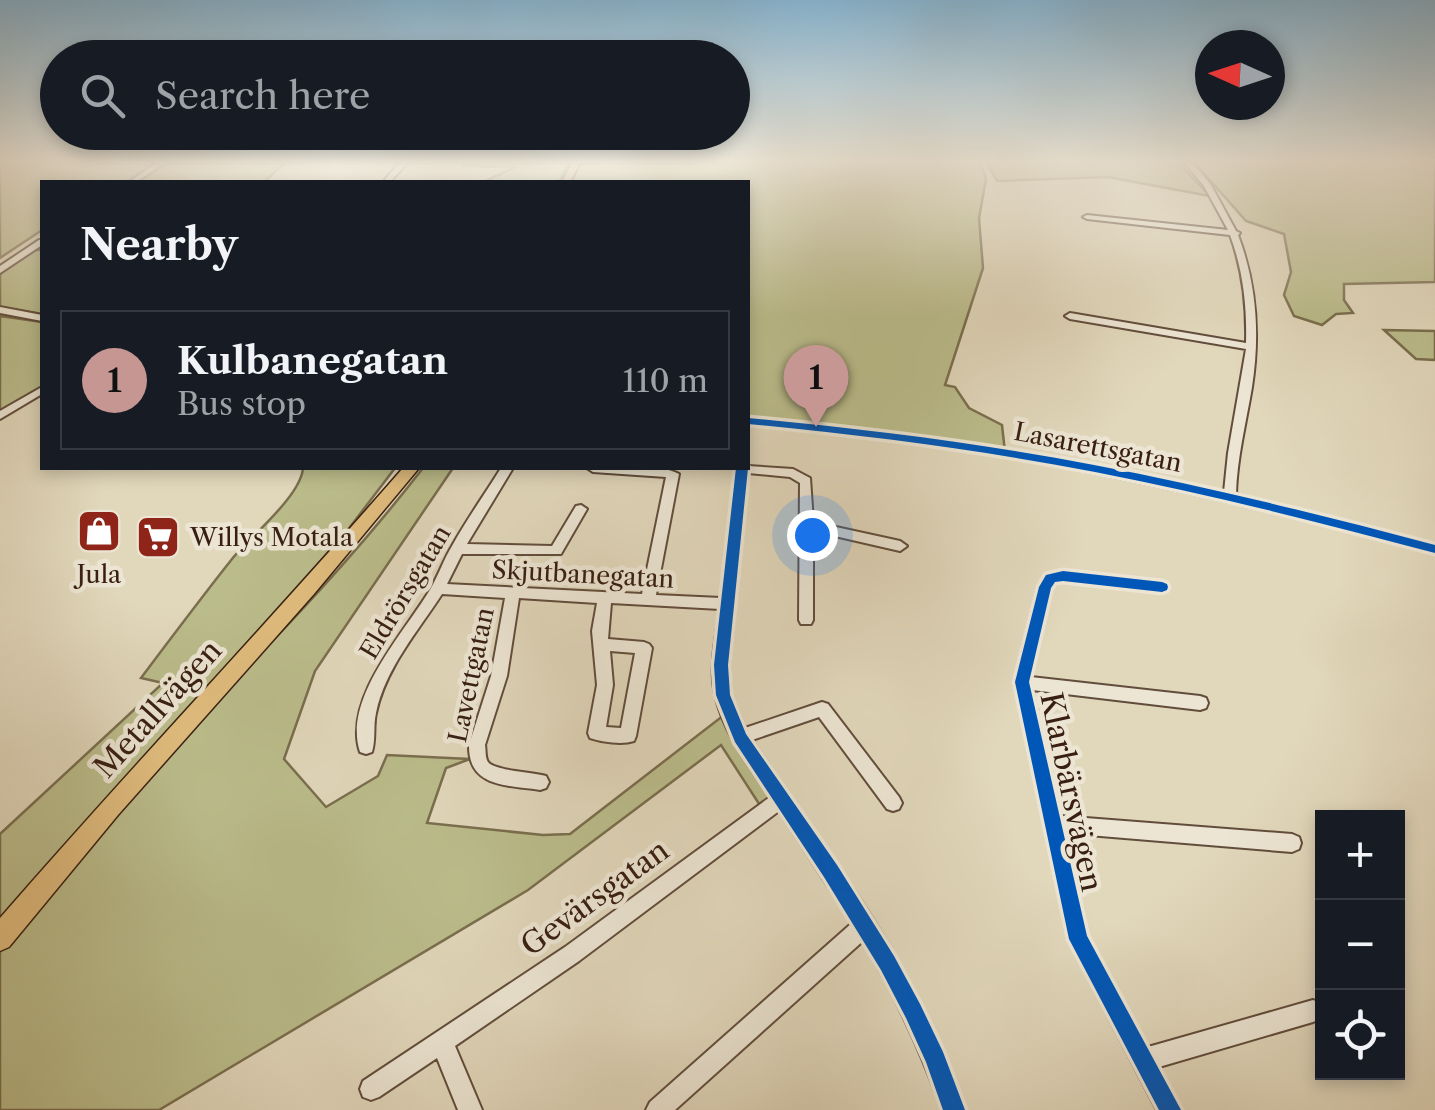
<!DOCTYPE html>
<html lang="en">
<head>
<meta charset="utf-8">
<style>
  :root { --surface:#171b24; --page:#242831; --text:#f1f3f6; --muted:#9ea1a6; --line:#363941; --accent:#c59692 }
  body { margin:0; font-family:"Libre Caslon Text",serif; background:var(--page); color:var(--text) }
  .controls { position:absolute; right:30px; bottom:30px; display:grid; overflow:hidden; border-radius:0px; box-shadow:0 5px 15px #0003 }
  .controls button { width:90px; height:90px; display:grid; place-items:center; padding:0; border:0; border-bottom:2px solid var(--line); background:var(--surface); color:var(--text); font:50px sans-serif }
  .compass { position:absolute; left:1195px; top:30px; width:90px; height:90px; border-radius:50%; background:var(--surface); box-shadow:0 5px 15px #0003; rotate:273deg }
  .you { position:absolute; left:812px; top:535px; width:35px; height:35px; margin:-25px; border:8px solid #fff; border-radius:50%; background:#1a73e8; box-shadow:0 0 0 15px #1a73e833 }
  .badge { display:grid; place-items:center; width:65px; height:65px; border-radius:50%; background:var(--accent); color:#111; font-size:32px; font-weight:700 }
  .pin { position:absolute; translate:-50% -82px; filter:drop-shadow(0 2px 5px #0008) }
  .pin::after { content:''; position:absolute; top:52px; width:35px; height:30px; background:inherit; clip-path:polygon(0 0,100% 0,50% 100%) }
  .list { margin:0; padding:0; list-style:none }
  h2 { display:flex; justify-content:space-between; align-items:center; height:130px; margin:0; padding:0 40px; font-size:42px }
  h2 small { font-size:32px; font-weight:400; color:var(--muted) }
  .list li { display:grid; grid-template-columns:65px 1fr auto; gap:30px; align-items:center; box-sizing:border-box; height:140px; margin:0 20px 20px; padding:0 20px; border:2px solid var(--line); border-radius:0px }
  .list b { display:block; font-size:38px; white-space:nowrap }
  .list p { margin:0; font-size:32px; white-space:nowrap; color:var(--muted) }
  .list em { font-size:32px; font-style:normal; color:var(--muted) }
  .icon { flex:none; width:55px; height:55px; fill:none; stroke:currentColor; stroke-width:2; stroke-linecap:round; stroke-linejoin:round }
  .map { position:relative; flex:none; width:1435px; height:1110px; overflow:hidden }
  .search { position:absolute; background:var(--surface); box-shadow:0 5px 15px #0003; left:40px; top:40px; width:710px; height:110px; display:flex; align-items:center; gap:25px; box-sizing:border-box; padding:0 35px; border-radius:55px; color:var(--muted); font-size:38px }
  .panel { position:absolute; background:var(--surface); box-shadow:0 5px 15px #0003; left:40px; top:180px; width:710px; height:290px; border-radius:0px }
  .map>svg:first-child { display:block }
</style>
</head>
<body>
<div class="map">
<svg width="1435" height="1110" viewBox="0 0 1435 1110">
  <rect width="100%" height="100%" fill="#e1d7bb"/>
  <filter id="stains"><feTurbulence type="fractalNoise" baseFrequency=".002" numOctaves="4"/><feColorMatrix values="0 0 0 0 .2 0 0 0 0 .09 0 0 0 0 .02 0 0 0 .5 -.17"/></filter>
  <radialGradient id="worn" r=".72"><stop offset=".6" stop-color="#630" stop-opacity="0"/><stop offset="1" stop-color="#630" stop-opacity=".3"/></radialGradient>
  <path fill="#bbbc8b" stroke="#7a6e4e" stroke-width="2.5" d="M0,161h287l-23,21h-222v48l-42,28z
    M466,161h104l-11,21h-76l33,-15 -53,-1z
    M581,161h399l6,18 -7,39 4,50 -38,117 10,2 14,21 33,17 3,27 -257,-30v-240h-176l7,-17 16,-2z
    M986,161h190l34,35 -102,-19 -111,4z
    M1193,161h242v121l-91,2v16l9,13 -17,1 -14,11 -28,-9 -10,-21 7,-23 -7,-38 -38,-13z
    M29,250h13v64l-42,-7v-39z
    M0,316l42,6v68l-42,26z
    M1384,330l51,1v29l-19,-1z
    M303,468h92l-48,63 -232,267c109,-106 215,-210 308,-330h30l-138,203 -31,88 42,48 52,-31 9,-21 83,4 -24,9 -19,55 116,12 27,-1 154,-119 50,81 -13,11 -40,-62 -193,145 -369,220h-159v-276l163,-151 -22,-5c30,-40 60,-80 91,-119 18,-22 69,-63 71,-91z"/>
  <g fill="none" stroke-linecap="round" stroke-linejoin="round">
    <g stroke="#624d3c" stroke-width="4">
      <path id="minor" d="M159,161h9l-32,21h-7z
        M401,161h8l-19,21h-7z
        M1183,161h8l20,24 25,46 4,2 -2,2c19,50 22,100 14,152 -6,36 -15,71 -16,107l199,50v10c-140,-38 -280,-72 -423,-96 -88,-16 -176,-24 -264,-34v-6c160,15 319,38 476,74l4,-39 18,-104 -176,-30 -5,-3 5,-3 176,30c1,-38 -3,-73 -16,-108l-143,-16 -4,-2 4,-2 141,15 -24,-44z
        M39,240h3v5l-42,28v-7z
        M0,307l42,8v6l-42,-8z
        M42,387v7l-42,25v-8z
        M748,466l45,3 17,9 3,44 87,19 7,5 -7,5 -87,-20v89l-2,4h-10l-2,-4 1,-137 -10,-6 -42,-4 -19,192 2,30 14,33 77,-26 6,2 71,93 3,6 -3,6 -6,2 -6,-2 -68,-92 -67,23c58,86 122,171 169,264 17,35 31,70 45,106h-24c-21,-59 -47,-115 -79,-169l-188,169h-29l4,-8 202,-179 -73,-112 -200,150 -124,85 27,64h-24l-21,-52 -58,39 -8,3 -8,-3 -3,-8 3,-8 202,-134 205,-150c-21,-31 -47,-65 -55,-103 -6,-27 1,-58 5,-85l-109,-6 -3,36 36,3 5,2 3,4 -16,88 -2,5c-12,4 -32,1 -44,-3l-2,-5 9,-48 -5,-54 5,-28 -78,-5 -12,78 -22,69c1,5 0,13 3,17 7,9 45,10 58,14l3,6 -3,6 -6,2c-32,-5 -72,-2 -71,-45l22,-69 14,-78 -63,-4c-24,37 -57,75 -66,119 -3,13 0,26 -4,39l-6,2 -6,-2c-18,-54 46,-121 71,-164 8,-14 13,-29 21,-42 15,-27 33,-52 49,-78h12l-46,76 85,2 24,-40 5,-1 6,4 -26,45h-99l-15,30 195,10 24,-117 -73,-5 -6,-4c23,-1 73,-5 92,6l-23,121 65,3 14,-129 13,-1zM610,651l25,2 -14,75 -15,-1 7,-42z
        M1063,571l99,11 5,1 2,4 -2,4 -5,1 -99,-11 -7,1 -4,6 -21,89 169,19 6,2 2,5 -2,5 -6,2 -168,-20 28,126 232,18 7,3 2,6 -2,6 -7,3 -228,-19 23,103 61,111 165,-47 8,3 1,5 -1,11 -8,3 -154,45 23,43h-25l-89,-171 -54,-257 24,-95 8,-13z"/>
    </g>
    <g stroke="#381f11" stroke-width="3">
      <path id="major" d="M573,161h8l-11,21h-8z
        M403,468h16l-105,126 -196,221 -109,132 -9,4v-33c132,-152 271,-298 403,-450z"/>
    </g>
    <use href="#minor" fill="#ece5d3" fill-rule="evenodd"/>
    <use href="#major" fill="#e0bc7e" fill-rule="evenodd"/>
    <g stroke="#ece5d3" stroke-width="7">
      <path id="cycleway" d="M748,418c116,11 232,25 346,47 115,22 228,50 341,80v8c-113,-30 -226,-59 -340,-81 -115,-22 -231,-37 -347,-48z
        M736,468h12l-20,197 2,30 16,39 91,131 57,91 26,48 23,48 22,58h-22l-17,-48 -20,-44 -25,-48 -57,-93 -89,-135 -19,-47 -2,-30z
        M1063,571l99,11 5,2 1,3 -1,3 -5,2 -99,-11 -8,1 -4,6 -22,94 58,254 94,174h-22l-90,-171 -54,-257 24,-95 7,-12z"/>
    </g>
    <use href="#cycleway" fill="#0057b8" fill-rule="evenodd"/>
  </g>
  <linearGradient id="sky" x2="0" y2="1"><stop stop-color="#87b6d4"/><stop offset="0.51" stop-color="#f2ede0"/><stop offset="1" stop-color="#f2ede0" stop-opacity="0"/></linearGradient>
  <rect width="1435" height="316" fill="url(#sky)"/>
  <defs>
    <g id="shop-square" transform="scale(2.25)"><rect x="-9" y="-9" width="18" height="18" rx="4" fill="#8f2418" stroke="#ece5d3"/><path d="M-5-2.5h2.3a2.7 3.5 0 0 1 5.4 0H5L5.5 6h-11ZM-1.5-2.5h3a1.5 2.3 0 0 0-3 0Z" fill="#fff"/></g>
    <g id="supermarket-square" transform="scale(2.25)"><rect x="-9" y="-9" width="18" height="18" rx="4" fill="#8f2418" stroke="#ece5d3"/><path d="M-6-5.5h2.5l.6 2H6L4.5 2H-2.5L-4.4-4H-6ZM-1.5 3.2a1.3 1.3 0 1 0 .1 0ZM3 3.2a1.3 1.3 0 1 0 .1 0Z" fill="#fff"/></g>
  </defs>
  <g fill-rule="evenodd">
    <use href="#shop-square" x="99" y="531"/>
    <use href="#supermarket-square" x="158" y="537"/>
  </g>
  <g text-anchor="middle" stroke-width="9" stroke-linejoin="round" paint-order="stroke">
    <g font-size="25" fill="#381f11" stroke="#ece5d3">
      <text transform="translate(1098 447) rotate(11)" y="9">Lasarettsgatan</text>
      <text transform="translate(583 574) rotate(3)" y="9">Skjutbanegatan</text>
      <text transform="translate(405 592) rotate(-59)" y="9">Eldrörsgatan</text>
      <text transform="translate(471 675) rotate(-78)" y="9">Lavettgatan</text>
    </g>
    <g font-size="25" fill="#381f11" stroke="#ece5d3" text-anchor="start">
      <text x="190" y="546">Willys Motala</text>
      <text x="99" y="583" text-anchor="middle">Jula</text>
    </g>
    <g font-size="30" fill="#381f11" stroke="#ece5d3">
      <text transform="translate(158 709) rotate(-48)" y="10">Metallvägen</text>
      <text transform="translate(1071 792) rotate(78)" y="10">Klarbärsvägen</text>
      <text transform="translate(595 898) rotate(-36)" y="10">Gevärsgatan</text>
    </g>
  </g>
  <rect width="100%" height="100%" filter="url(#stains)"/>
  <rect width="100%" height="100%" fill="url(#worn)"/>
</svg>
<div class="controls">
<button>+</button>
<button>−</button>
<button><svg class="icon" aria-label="locate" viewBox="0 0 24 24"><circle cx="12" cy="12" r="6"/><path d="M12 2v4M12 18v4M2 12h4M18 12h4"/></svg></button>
</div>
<svg class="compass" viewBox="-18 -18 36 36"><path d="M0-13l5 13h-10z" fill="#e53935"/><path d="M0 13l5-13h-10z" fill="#9ea1a6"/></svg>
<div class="you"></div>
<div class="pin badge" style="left:816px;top:427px">1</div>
<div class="search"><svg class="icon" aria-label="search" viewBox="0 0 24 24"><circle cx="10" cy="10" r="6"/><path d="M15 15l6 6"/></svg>Search here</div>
<section class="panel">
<h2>Nearby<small></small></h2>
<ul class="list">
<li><span class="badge">1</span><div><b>Kulbanegatan</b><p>Bus stop</p></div><em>110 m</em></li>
</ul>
</section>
</div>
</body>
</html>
